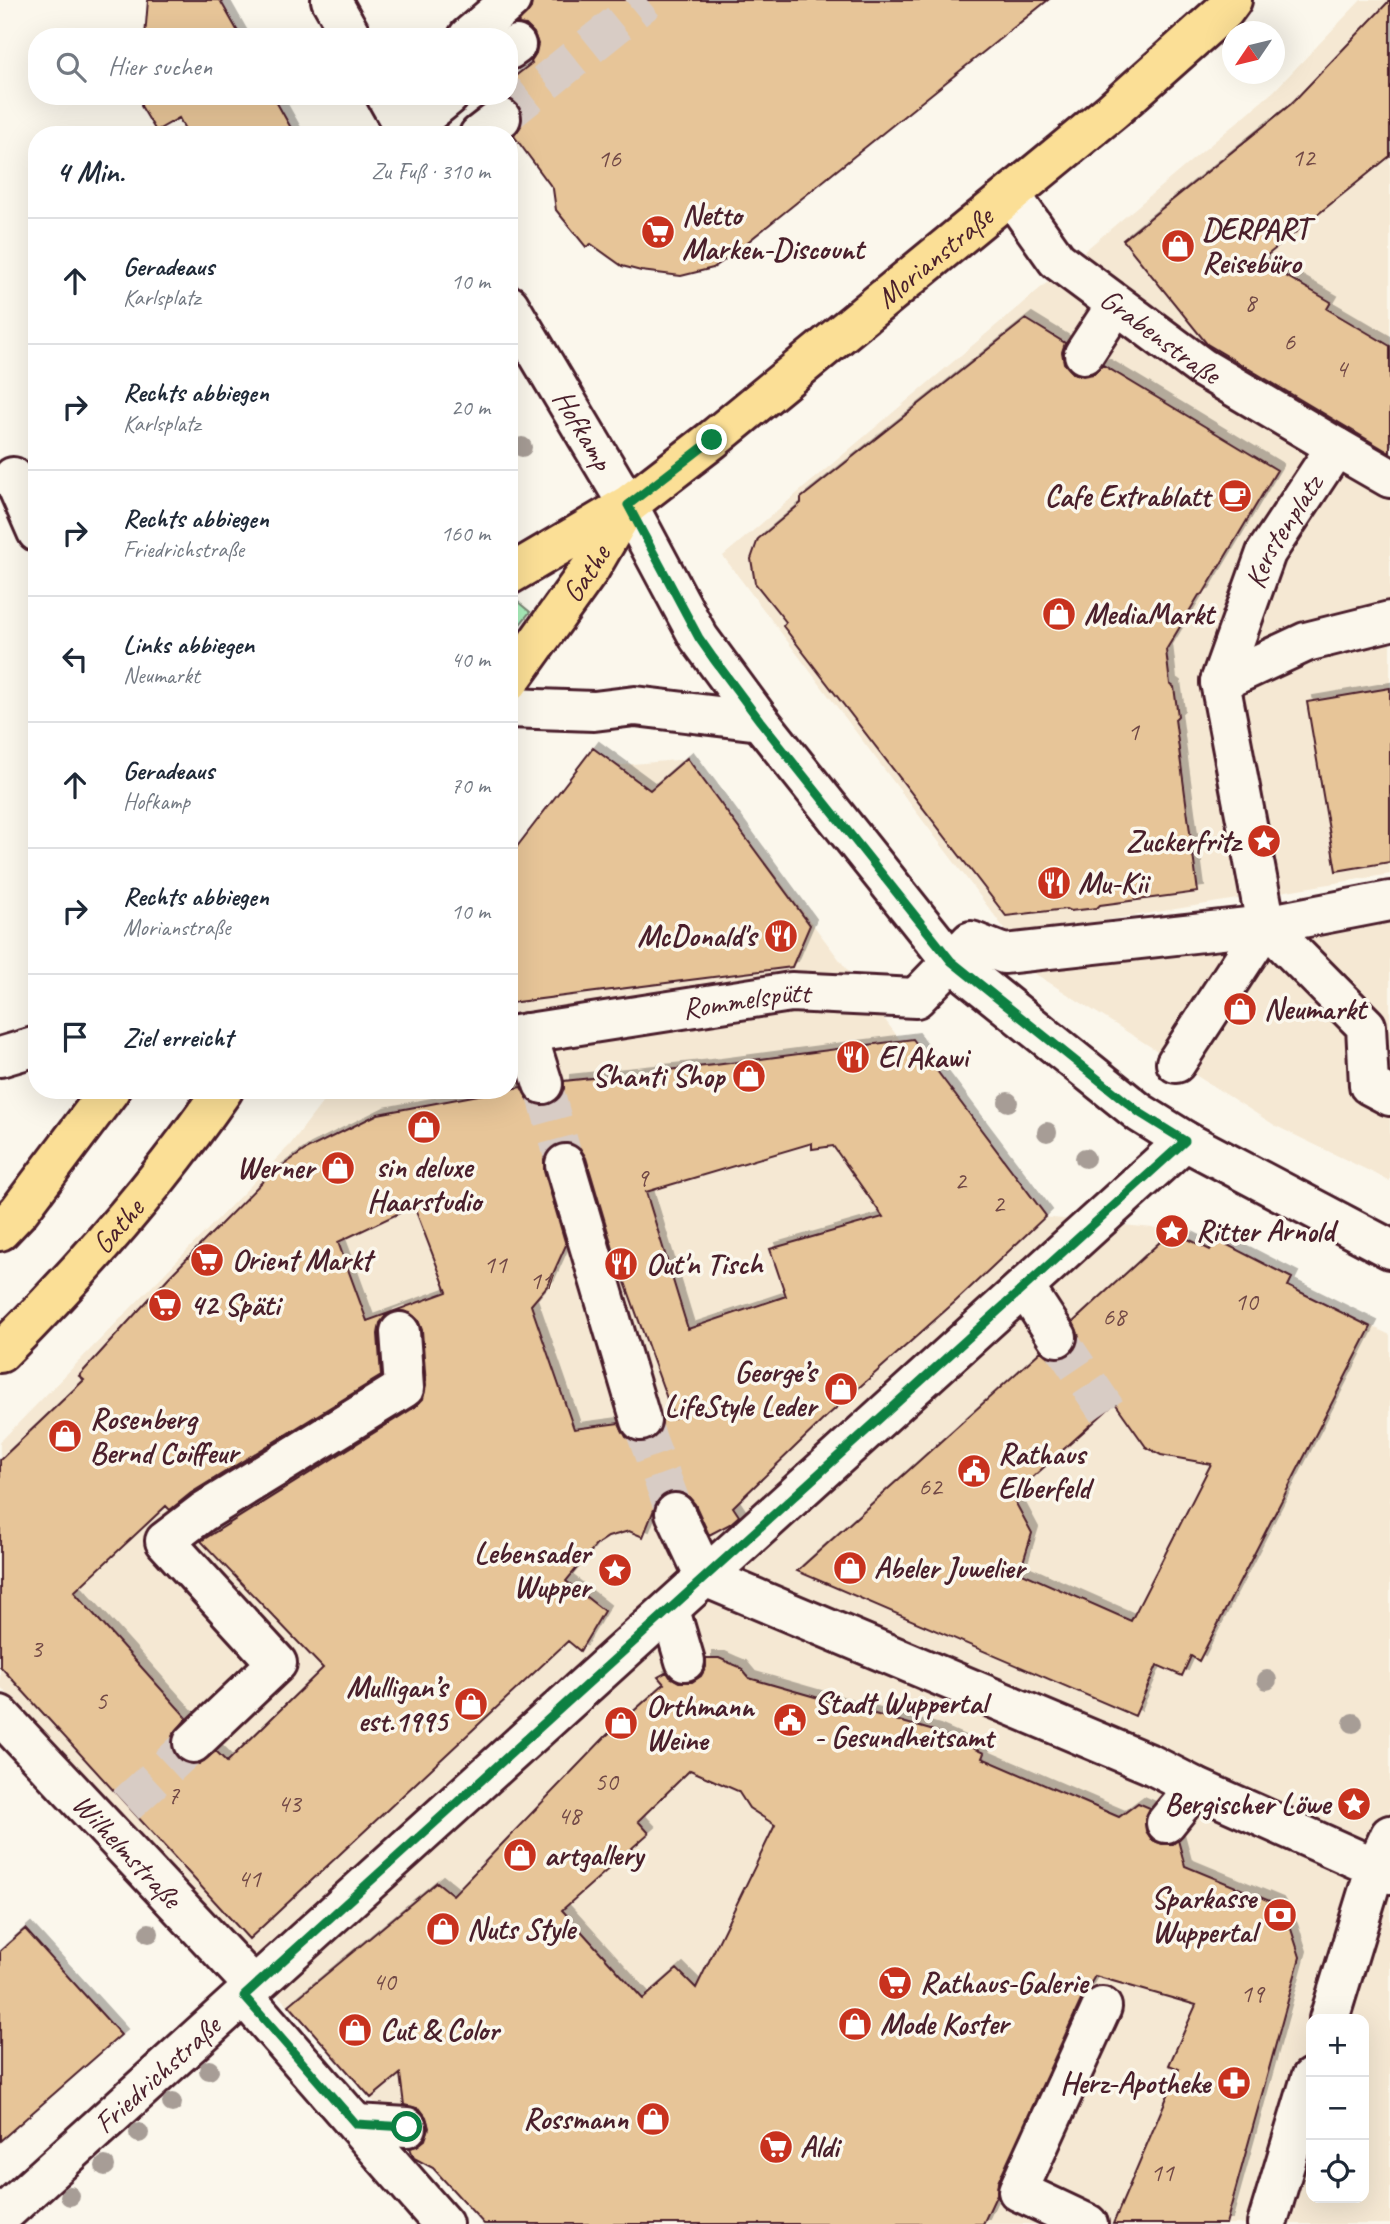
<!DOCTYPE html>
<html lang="de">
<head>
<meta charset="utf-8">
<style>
  :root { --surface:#fff; --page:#f6f6f7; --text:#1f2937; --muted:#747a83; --line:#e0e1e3 }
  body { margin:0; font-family:Caveat,sans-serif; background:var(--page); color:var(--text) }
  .controls { position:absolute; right:21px; bottom:21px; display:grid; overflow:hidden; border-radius:14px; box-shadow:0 7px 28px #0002 }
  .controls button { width:63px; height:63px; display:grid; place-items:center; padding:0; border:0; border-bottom:2px solid var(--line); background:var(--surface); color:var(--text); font:35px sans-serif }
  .compass { position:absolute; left:1222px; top:21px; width:63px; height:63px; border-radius:50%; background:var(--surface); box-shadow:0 7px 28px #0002; rotate:235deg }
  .stop { position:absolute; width:21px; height:21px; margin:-16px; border:5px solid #0b8043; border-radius:50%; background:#fff }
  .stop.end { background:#0b8043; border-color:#fff; box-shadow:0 2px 7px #0008 }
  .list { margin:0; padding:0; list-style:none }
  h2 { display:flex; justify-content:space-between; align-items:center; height:91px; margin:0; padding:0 28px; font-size:30px }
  h2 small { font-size:23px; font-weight:400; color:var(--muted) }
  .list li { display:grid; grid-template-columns:46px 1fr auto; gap:21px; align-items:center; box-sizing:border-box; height:126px; padding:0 28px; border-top:2px solid var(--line) }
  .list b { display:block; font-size:26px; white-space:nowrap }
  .list p { margin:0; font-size:23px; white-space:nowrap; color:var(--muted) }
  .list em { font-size:23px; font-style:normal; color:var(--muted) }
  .icon { flex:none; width:38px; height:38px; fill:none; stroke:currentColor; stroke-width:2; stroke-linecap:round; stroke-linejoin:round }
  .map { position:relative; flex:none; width:1390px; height:2224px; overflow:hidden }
  .search { position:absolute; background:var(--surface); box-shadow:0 7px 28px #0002; left:28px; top:28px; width:490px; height:77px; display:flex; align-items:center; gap:18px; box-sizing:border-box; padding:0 24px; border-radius:28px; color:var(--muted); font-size:26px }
  .panel { position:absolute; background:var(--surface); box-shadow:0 7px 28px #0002; left:28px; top:126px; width:490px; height:973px; border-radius:28px }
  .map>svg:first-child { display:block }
</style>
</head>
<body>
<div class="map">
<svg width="1390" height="2224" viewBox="0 0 1390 2224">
  <defs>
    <filter id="shadow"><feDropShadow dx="6" dy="-6" stdDeviation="0" flood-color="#0004"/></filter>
  </defs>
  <rect width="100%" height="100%" fill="#fbf7ec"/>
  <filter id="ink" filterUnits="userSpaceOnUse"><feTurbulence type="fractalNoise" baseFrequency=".0143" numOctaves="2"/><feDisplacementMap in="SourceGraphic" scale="14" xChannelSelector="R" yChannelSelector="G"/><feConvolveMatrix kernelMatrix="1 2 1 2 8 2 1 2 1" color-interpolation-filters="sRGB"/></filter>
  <g filter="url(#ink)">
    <path fill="#f5e8d3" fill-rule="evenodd" d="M1361,0h29v874l-380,62 -287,-380 551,-465z
      M688,759l345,457 140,14 217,105v889h-906l-484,-538v-244l290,-297 42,-55h177v-231l69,-90zM1311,2019h53v179h-53z
      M1390,901v280l-114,-55 -272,-172z"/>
    <path fill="#aaf0bc" stroke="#7a8874" stroke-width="2" d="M518,602l12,10 -21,26v-25z"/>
    <path fill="#e7c598" stroke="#4a1f2b" stroke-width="2" fill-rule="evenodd" filter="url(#shadow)" d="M148,0h72l21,37h-96z
      M532,0h516l-319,257 -16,11 -32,8 -40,-5 -19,-5 -31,-22 -5,3 -30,-37 -3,-21 -39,-53 7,-10 1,-12 -3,-9 -10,-7 -10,-2 -8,3v-3h18v-15l23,-18 -1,-2 5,-8 2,-9 -4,-11 -8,-8 -9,-1 14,-16z
      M1390,0v156l-130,105 71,41 -4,7 63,37v107l-183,-109 -84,-104 168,-136z
      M142,96h131l22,39h-107l-9,-17 -23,13 -15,-25z
      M1026,319l39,24 -3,9 2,11 9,10 10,3 10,-2 10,-9 174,105 -74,124 -4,1 -33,55 4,34 4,3 4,29 -3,3 23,173 -98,13 -3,3 -27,3 -4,-2 -60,7 -223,-290 3,-4 -31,-39 -4,-24 7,-20 43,-36v-5z
      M1390,688v174l-54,9 -29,-169z
      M593,748l57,42 37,-32 123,167 -18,42 -283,36v-146z
      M913,1039l133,177 -90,85 -130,116 -93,90 6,9 -9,8 -21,11 -14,-31 -7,-8 -12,-5 -11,3 -3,-5 -19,48 -14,-6 -21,6 -12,8 -30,36 38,30 -24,40 -12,-10 -319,298 -249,-273v-206l84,-80 -5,-4 90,-99 99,-101 37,-26 73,-36 143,-27 8,14 10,4h10l10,-7 5,-9v-8l151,-16zM559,1143h12l9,5 6,10 27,91 61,169 -12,1v8l-5,9 -10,6h-12l-9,-5 -7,-14 -45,6 -43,-124 17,-20 18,-40 -22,-75v-12l5,-9zM812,1143v6l21,-3 50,71 -113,32 16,47 -98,33 -42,-137zM414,1206l33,86 -80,29 -29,-79zM398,1310l12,3 8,7 4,10 4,56 -3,13 -8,8 -214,134 122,127 -96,94 -11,-11 -17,13h-13l-9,-6 -5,-11v-11l15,-18 -113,-126 92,-86 4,4 21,-17 190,-117 -3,-42 2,-11 7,-9z
      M1172,1231l38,19 6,-11 76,39 -4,8 83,41 -172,334 -8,-5 -9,20 -25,-11 -22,51 -338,-145 244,-220 7,6 10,2 11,-4 8,-9 2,-10 -6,-14zM1115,1403l31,44 15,8 50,9 -80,157 -111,-49 12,-39 -20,-37z
      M706,1658h13l11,5 10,4 9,11 185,53 50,22 -2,5 137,59 19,-14 12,5 -5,11 1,12 6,9 10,4h11l5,-4 7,26 92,38 14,25 9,28 -74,267h-113l66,-155 -10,-4 27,-60 -101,-29 -13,22 -84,184 -1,12 -14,30h-499l-51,-56 -19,-10 -4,-10 7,-2 8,-6 4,-12 -3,-11 -6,-8 -16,-4 -4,-31 -29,24 -82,-93 148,-123 16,13 153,-159 58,-52 -6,-7 9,-5 3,5 9,5h13l9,-6 5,-9zM690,1770l48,21 11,17 26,17 -79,163 -19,-19 -34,30 -81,-89 87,-77 -11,-12z
      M25,1929l96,106 -121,106v-190z"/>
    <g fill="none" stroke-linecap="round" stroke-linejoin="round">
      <path stroke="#d8ccc5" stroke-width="38" stroke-dasharray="38 19" stroke-linecap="butt" d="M501,118l146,-118
        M543,1084l22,80
        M1057,1337l50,74
        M641,1421l34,92
        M126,1805l67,-62"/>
      <g stroke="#4a1f2b" stroke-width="44">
        <g id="minor">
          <path d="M331,0l21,37"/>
          <path d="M468,37l43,-37"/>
          <path d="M509,50l7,-5"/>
          <path d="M386,96l22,39"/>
          <path d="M406,131l43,-35"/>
          <path d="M479,135l22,-17"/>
          <path id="s1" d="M1011,195l46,65 144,107 135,80"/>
          <path id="s2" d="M509,305l119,200 71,133 61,83 191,240 189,152 45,28 205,108"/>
          <path d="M1084,354l32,-49"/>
          <path d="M13,477l24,55"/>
          <path d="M1220,682l86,-40 84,-21"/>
          <path d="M509,708l85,3 41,-5 125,15"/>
          <path id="s3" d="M1266,925l-46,-243 46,-129 70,-106 54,31"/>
          <path d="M1266,925l100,101 3,59 21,11"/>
          <path d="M527,1033l16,51"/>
          <path id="s4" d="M509,1036l282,-44 125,6 55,-57 33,13 262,-29 124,-24"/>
          <path d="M0,1057l37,-11"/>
          <path d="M1176,1063l90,-138"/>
          <path d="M565,1164l76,257"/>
          <path d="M1025,1288l32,49"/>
          <path d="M675,1513l30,64"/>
          <path d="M705,1577l445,187 45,23 195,87"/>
          <path d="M670,1610l15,51"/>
          <path id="s5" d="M0,1715l254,271"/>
          <path d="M193,1743l84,-80 -112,-122 38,-29 201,-124 -4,-56"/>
          <path d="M1166,1823l29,-36"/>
          <path d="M244,1996l199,228"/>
          <path d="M1329,2019l47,-153 14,-31"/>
          <path d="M356,2124l51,3"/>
          <path id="s6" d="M0,2217l1185,-1076"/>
          <path d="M1088,2224l-70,-33 84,-184"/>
          <path d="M1267,2224l44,-146"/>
        </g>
      </g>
      <g stroke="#4a1f2b" stroke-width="44">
        <g id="major">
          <path id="s7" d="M509,575l119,-70 84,-65 400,-329 112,-100 8,-11"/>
          <path id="s8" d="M509,682l81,-113 36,-62"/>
          <path d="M0,1231l19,-20 91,-121"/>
          <path id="s9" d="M0,1353c81,-81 158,-169 223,-263"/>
        </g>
      </g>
      <use href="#minor" stroke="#fbf7ec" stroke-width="38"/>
      <use href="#major" stroke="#fbdf96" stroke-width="38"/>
    </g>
    <g fill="#a79d96">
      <circle cx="522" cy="447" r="10"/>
      <circle cx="1008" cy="1102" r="10"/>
      <circle cx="1047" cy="1132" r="10"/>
      <circle cx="1085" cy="1158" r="10"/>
      <circle cx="1267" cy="1680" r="10"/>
      <circle cx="1353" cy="1723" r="10"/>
      <circle cx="149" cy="1933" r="10"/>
      <circle cx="209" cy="2070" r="10"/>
      <circle cx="172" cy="2103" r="10"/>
      <circle cx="139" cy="2133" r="10"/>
      <circle cx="105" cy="2166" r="10"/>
      <circle cx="70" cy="2196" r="10"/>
    </g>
  </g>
  <g fill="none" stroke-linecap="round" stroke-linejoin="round" filter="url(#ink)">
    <path stroke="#0b8043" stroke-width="9" d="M407,2127l-51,-3 -112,-128 941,-855 -45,-28 -189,-152 -191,-240 -47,-63 -14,-20 -71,-133 84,-65"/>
  </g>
  <defs>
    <g id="supermarket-disc" transform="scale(1.75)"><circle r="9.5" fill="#c8321e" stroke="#fbf7ec"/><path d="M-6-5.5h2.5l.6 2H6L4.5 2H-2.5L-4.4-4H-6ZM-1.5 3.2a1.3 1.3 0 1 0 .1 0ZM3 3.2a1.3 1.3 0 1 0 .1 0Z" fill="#fff"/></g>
    <g id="shop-disc" transform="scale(1.75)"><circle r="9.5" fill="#c8321e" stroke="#fbf7ec"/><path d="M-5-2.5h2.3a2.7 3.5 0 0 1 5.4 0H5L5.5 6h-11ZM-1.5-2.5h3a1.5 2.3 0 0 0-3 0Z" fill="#fff"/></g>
    <g id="cafe-disc" transform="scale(1.75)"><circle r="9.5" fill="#c8321e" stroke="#fbf7ec"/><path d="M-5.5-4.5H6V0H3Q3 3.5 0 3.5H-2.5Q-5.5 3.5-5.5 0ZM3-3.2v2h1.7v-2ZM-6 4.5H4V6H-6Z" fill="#fff"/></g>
    <g id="sight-disc" transform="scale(1.75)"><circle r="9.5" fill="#c8321e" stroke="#fbf7ec"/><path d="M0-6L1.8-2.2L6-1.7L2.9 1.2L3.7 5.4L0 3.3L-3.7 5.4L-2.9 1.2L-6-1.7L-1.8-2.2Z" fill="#fff"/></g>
    <g id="restaurant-disc" transform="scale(1.75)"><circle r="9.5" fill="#c8321e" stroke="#fbf7ec"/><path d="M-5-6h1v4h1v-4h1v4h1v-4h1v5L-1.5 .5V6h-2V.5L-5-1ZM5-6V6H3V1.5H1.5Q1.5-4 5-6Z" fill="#fff"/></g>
    <g id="civic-disc" transform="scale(1.75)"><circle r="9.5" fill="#c8321e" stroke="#fbf7ec"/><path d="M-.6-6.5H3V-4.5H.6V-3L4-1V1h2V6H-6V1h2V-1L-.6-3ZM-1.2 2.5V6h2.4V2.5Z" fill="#fff"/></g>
    <g id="bank-disc" transform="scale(1.75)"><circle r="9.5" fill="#c8321e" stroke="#fbf7ec"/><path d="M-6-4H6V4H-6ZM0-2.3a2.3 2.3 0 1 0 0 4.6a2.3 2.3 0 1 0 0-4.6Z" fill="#fff"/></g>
    <g id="pharmacy-disc" transform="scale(1.75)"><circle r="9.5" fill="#c8321e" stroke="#fbf7ec"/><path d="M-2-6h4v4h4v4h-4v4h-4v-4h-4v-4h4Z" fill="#fff"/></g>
  </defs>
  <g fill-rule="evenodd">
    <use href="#supermarket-disc" x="658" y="232"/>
    <use href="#shop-disc" x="1178" y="246"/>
    <use href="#cafe-disc" x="1235" y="496"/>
    <use href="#shop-disc" x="1059" y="614"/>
    <use href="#sight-disc" x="1264" y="841"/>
    <use href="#restaurant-disc" x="1054" y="883"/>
    <use href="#restaurant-disc" x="781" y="936"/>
    <use href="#shop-disc" x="1240" y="1009"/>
    <use href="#restaurant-disc" x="853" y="1057"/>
    <use href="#shop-disc" x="749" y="1076"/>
    <use href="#shop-disc" x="424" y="1127"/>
    <use href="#shop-disc" x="338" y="1168"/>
    <use href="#sight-disc" x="1172" y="1231"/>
    <use href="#supermarket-disc" x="207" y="1260"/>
    <use href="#restaurant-disc" x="621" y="1264"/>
    <use href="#supermarket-disc" x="165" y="1305"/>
    <use href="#shop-disc" x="841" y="1389"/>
    <use href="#shop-disc" x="65" y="1436"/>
    <use href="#civic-disc" x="974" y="1471"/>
    <use href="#shop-disc" x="850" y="1568"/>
    <use href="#sight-disc" x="615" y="1570"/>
    <use href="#shop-disc" x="471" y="1704"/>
    <use href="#civic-disc" x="790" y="1720"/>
    <use href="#shop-disc" x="621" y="1723"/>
    <use href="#sight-disc" x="1354" y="1804"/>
    <use href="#shop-disc" x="520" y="1855"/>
    <use href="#bank-disc" x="1280" y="1915"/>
    <use href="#shop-disc" x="443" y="1929"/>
    <use href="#supermarket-disc" x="895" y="1983"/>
    <use href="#shop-disc" x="855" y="2024"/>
    <use href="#shop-disc" x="355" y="2030"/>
    <use href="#pharmacy-disc" x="1234" y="2083"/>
    <use href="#shop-disc" x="653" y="2119"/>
    <use href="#supermarket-disc" x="776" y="2147"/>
  </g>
  <g text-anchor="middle" stroke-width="7" stroke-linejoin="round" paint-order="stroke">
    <g font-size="26" fill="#714846">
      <text x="1303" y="166">12</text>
      <text x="609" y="167">16</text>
      <text x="1250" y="311">8</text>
      <text x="1289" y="350">6</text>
      <text x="1341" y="377">4</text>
      <text x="1133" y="740">1</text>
      <text x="642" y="1186">9</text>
      <text x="960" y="1189">2</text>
      <text x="998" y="1212">2</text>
      <text x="495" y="1273">11</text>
      <text x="541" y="1289">11</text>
      <text x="1246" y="1310">10</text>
      <text x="1114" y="1325">68</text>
      <text x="930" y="1495">62</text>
      <text x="36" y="1657">3</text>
      <text x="101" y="1709">5</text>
      <text x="606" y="1790">50</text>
      <text x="173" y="1804">7</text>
      <text x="289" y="1812">43</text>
      <text x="569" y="1824">48</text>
      <text x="249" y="1887">41</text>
      <text x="384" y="1990">40</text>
      <text x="1252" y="2002">19</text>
      <text x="1162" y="2181">11</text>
    </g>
    <g font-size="30" font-weight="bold" fill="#4a1f2b" stroke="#fbf7ec" text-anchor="start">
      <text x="682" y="225">Netto<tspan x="682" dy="34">Marken-Discount</tspan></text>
      <text x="1202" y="239">DERPART<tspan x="1202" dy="34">Reisebüro</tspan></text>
      <text x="1210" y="506" text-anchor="end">Cafe Extrablatt</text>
      <text x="1084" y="624">MediaMarkt</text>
      <text x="1240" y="851" text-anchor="end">Zuckerfritz</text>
      <text x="1078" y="893">Mu-Kii</text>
      <text x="756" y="946" text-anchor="end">McDonald's</text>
      <text x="1264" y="1019">Neumarkt</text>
      <text x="878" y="1067">El Akawi</text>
      <text x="724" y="1086" text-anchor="end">Shanti Shop</text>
      <text x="424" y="1177" text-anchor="middle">sin deluxe<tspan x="424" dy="34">Haarstudio</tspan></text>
      <text x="314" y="1178" text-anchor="end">Werner</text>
      <text x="1196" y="1241">Ritter Arnold</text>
      <text x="232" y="1270">Orient Markt</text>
      <text x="646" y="1274">Out'n Tisch</text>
      <text x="190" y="1315">42 Späti</text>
      <text x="816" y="1382" text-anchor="end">George’s<tspan x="816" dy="34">LifeStyle Leder</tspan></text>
      <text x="90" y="1429">Rosenberg<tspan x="90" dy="34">Bernd Coiffeur</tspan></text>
      <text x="998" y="1464">Rathaus<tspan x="998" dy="34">Elberfeld</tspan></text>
      <text x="590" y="1563" text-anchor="end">Lebensader<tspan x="590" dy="34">Wupper</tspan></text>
      <text x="874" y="1578">Abeler Juwelier</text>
      <text x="447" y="1697" text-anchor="end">Mulligan’s<tspan x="447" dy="34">est.1995</tspan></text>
      <text x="814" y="1713">Stadt Wuppertal<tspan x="814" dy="34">- Gesundheitsamt</tspan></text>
      <text x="646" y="1716">Orthmann<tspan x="646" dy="34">Weine</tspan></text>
      <text x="1330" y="1814" text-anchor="end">Bergischer Löwe</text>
      <text x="544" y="1865">artgallery</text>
      <text x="1256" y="1908" text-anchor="end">Sparkasse<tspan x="1256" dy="34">Wuppertal</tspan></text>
      <text x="467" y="1939">Nuts Style</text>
      <text x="920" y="1993">Rathaus-Galerie</text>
      <text x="880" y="2034">Mode Koster</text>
      <text x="380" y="2040">Cut &amp; Color</text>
      <text x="1210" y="2093" text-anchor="end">Herz-Apotheke</text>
      <text x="628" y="2129" text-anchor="end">Rossmann</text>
      <text x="800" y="2157">Aldi</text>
    </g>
    <g font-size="30" fill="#4a1f2b" stroke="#fbf7ec">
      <text dy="10" stroke="none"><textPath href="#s7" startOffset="532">Morianstraße</textPath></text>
      <text dy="10" stroke="none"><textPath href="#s1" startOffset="208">Grabenstraße</textPath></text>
      <text dy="10" stroke="none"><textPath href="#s2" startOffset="145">Hofkamp</textPath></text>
      <text dy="10" stroke="none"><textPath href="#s3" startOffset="411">Kerstenplatz</textPath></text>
      <text dy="10" stroke="none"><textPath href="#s8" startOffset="133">Gathe</textPath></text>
      <text dy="10" stroke="none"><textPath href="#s4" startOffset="240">Rommelspütt</textPath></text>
      <text dy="10" stroke="none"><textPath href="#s9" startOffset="173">Gathe</textPath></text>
      <text dy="10" stroke="none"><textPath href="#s5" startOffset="186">Wilhelmstraße</textPath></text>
      <text dy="10" stroke="none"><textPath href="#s6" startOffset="212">Friedrichstraße</textPath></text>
    </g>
  </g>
</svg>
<div class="controls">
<button>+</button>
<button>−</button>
<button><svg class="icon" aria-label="locate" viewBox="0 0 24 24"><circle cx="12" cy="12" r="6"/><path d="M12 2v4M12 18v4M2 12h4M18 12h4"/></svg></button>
</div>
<svg class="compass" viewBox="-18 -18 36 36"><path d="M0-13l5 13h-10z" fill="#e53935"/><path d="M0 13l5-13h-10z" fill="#747a83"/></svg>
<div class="stop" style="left:407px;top:2127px"></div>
<div class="stop end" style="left:712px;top:440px"></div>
<div class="search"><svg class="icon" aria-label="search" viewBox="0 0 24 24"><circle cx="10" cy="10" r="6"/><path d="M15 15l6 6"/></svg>Hier suchen</div>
<section class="panel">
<h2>4 Min.<small>Zu Fuß · 310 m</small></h2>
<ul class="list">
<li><svg class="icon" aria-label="ahead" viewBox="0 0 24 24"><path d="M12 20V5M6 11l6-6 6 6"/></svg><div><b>Geradeaus</b><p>Karlsplatz</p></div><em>10 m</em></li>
<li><svg class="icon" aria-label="right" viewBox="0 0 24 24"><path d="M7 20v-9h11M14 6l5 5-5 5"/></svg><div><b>Rechts abbiegen</b><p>Karlsplatz</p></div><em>20 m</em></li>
<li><svg class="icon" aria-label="right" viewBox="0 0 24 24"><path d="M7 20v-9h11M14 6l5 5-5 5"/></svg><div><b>Rechts abbiegen</b><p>Friedrichstraße</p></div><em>160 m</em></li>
<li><svg class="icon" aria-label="left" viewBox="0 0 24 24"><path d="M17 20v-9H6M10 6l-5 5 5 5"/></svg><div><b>Links abbiegen</b><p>Neumarkt</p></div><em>40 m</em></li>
<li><svg class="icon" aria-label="ahead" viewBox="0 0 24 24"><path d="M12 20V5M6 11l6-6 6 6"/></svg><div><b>Geradeaus</b><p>Hofkamp</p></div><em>70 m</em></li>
<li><svg class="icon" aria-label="right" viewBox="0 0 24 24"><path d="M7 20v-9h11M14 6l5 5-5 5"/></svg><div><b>Rechts abbiegen</b><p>Morianstraße</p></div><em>10 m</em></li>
<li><svg class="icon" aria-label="arrive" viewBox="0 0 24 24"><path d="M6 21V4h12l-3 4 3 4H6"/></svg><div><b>Ziel erreicht</b></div></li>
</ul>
</section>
</div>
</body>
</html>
